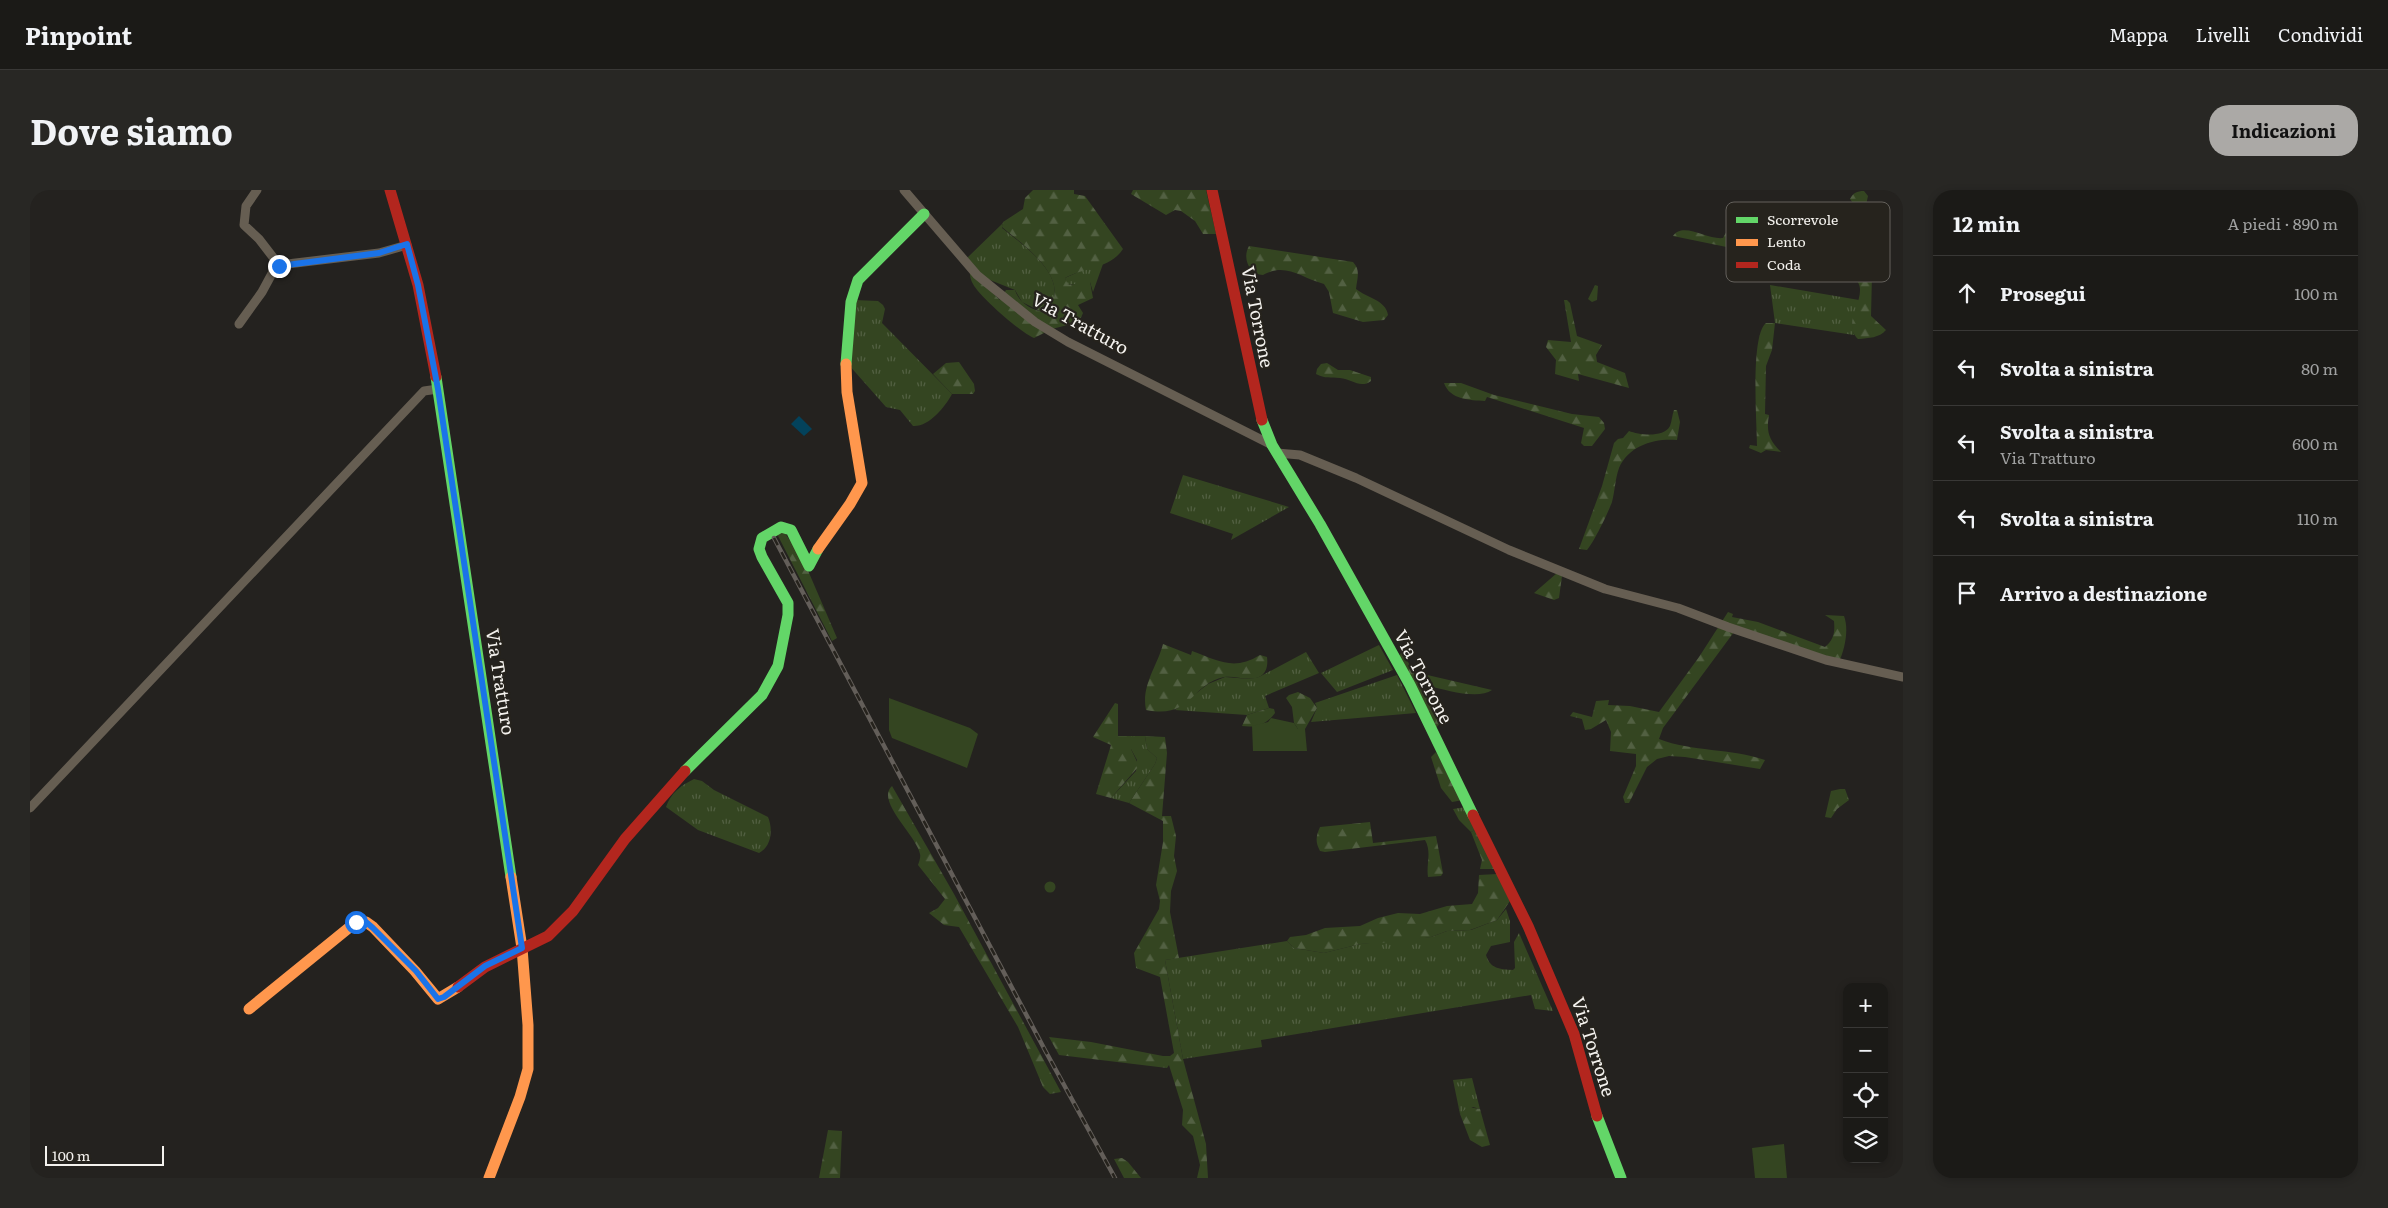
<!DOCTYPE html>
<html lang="it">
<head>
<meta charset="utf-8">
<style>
  :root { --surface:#1b1a17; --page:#282724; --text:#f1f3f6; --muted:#a0a1a1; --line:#393836; --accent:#aba9a6 }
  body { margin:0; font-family:Literata,serif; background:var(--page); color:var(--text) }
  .controls { position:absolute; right:15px; bottom:15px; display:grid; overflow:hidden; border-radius:10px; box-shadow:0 2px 8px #0003 }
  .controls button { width:45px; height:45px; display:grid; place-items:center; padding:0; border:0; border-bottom:1px solid var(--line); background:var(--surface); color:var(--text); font:25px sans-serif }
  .scale { position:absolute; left:15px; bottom:12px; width:119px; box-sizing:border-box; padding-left:5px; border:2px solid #f4f2ee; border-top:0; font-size:14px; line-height:18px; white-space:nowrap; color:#f4f2ee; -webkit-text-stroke:4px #26231d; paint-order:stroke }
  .stop { position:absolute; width:15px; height:15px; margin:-11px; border:4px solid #1a73e8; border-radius:50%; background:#fff }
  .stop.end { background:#1a73e8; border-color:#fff; box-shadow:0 1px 5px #0008 }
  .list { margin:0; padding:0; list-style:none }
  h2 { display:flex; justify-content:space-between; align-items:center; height:65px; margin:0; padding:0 20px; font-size:21px }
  h2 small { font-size:16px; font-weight:400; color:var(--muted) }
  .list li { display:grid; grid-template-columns:32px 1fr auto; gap:15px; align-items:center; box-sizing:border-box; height:75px; padding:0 20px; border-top:1px solid var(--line) }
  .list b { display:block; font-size:19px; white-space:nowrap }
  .list p { margin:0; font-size:16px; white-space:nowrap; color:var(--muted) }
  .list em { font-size:16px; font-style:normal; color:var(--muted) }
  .icon { flex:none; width:28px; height:28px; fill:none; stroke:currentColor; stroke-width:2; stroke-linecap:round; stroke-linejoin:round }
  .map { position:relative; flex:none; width:1873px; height:988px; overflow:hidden; border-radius:20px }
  header { display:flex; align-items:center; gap:30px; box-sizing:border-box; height:70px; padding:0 25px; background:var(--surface); border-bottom:1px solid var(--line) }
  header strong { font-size:24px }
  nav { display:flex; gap:28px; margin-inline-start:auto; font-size:18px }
  .intro { display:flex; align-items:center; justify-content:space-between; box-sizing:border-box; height:120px; padding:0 30px }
  h1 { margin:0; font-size:35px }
  .button { padding:12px 22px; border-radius:20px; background:var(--accent); color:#111; font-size:18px; font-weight:700 }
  main { display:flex; gap:30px; padding:0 30px }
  aside { flex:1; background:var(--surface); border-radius:20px; box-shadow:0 2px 8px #0003 }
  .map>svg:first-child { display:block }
</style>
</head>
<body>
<header>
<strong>Pinpoint</strong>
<nav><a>Mappa</a><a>Livelli</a><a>Condividi</a></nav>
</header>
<div class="intro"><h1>Dove siamo</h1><a class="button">Indicazioni</a></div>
<main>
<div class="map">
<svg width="1873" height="988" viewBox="0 0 1873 988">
  <defs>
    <pattern id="grass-tufts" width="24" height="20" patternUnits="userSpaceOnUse" patternTransform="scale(1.25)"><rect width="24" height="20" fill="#344521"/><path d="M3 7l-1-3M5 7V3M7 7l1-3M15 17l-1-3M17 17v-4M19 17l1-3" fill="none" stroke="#526042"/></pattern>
    <pattern id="forest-firs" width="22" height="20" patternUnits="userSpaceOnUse" patternTransform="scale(1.25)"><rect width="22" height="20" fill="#344521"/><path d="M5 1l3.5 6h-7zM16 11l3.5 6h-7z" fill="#526042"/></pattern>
  </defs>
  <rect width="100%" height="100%" fill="#24221f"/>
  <path fill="url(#grass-tufts)" d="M973,33l-1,5c22,18 73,52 44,84l-6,-1 -18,-9 -7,-12 -25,-10 -23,-22z
    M1073,74l-10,28 -3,-10 -23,3 -2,-7 22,-10z
    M1740,95l89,15 -7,24 2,11 -79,-12z
    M824,110l24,1 5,4 2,4 -3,14 70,71c-7,13 -23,33 -39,32l-13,-16 -14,-3 -38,-43z
    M1153,285l10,3 96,29 -58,33 2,-6 -63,-21z
    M1349,455l14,25 -56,22 -16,-19z
    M1276,462l13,21 -54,23 4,12 -22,7 -72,-5 33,-26 17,-7 25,2 9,-2z
    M1367,485l19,38 -105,9 6,-14 -2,-5z
    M1101,546h14l2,13 10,9 -2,6 -26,39 -18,-5 25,-27 1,-11 -6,-11z
    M664,589l8,2 12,9 54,27c5,12 4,29 -9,36l-61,-23 -32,-23c5,-14 14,-21 28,-28z
    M1436,617l11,22 -6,3 -12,-12 -6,-11z
    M1476,719l4,12v21l-19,4 -5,9c4,14 14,14 27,15l2,-2 -1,-26 5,-9 34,78 -18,-2 -4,-14 -270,45 1,7 -79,12 -18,-99 122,-19 7,7 30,5 36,-9 71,-7 16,-6 24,-1 26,-10z
    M1442,888l8,31 -7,-2 -13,7 -7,-34z"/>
  <path fill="url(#forest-firs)" d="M1003,0h41v4l11,2 38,53c-13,20 -38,18 -58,29l3,7 7,-1 6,-5 9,3 3,16 -15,7 5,8 -4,9 -27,7 -18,9c-13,-5 -54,-41 -61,-54 -4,-7 -4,-15 -1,-22 10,-4 16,4 20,12l-7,12 15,14 6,-10h9c4,13 17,21 31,22 29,-32 -22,-66 -44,-85l1,-5 20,-13 2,-11z
    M1103,0h73l10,44h-13l-8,-13 -14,-10 -6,-1 -9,5 -35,-21z
    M1834,1l4,5 -2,9c-7,3 -12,0 -16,-6 3,-6 7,-8 14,-8z
    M1706,36l7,3 3,22 -73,-15c10,-15 34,4 50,2l6,-11z
    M1219,56l104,16c8,8 4,17 3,27 11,9 30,11 32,26l-4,5 -21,2 -30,-9 -4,-21 -5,-8c-23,-6 -38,-22 -61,-9 -14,-1 -21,-17 -14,-29z
    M1829,69l-2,10 15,5 -1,42 15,14c-7,8 -17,8 -28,9 -15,-14 3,-34 2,-50 0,-7 -7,-13 -10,-21l1,-5z
    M1565,95l3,1 -1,14 -5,2 -4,-3z
    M1534,110h3l3,3 7,33 25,9 -6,10 1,7 28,11 4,15 -51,-14 1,7 -24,-7 1,-14 -10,-13 2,-7 23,2z
    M1736,133h9l-3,27 -6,16 -1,48 4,1c-3,17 0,25 12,37l-15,-2 -5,3 -12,-5 1,-3 7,1c0,-23 -7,-110 9,-123z
    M929,172l15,22 1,7 -2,3h-21l-19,-20 13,-11z
    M1297,173l11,7h12l21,7v4c-11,8 -19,-2 -31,-3 -9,-1 -15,1 -24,-4l1,-5 4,-5z
    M1414,193h17l33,12 78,19 27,3 5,6 1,6 -13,17h-8l-3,-3 3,-15 -97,-31 -2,4c-15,-1 -35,-1 -41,-18z
    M1644,220h3l3,12 -3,18c-22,-2 -48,5 -58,28 -4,11 -4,23 -7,34 -4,11 -18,40 -25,48l-8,-1 23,-63 12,-43 4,-4 5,-1 6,-7c10,4 35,7 41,-5 2,-5 2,-11 4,-16z
    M752,339l21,30 34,79 -5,3 -56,-109z
    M1527,383l5,3 -3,22 -5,2 -20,-7z
    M1698,422l5,2 -1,3 26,5 67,25c9,-7 10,-15 9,-26l-9,-6 19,1c5,13 1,33 -5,46l-105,-30 -71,96 -4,11c33,13 72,9 106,21l-5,9 -75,-12 -16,-1 -12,3 -10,8 -18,36h-4l-2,-6 13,-31v-12l-26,-3 1,-19 -5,-12 -15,9 -6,1 -3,-11 -12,-3 3,-4 19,5 4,-16 13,-1 -1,5 22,1 29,6 40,-55z
    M1133,454l28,11 1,-4c27,10 42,20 68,4l7,2c1,8 0,16 -8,20 -11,5 -24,-2 -35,0 -35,8 -31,42 -78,33 -5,-25 11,-43 17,-66z
    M1372,461l39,71 -6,7 -36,-72z
    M1393,484l69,16c-14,10 -46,0 -63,-4z
    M1268,502l12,6 7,10 -12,21h-7l-4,-6 -2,-16 -6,-9 3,-3z
    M1085,513l3,1v32h13v13l8,17 -28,32 -15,-4 15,-49 -18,-8z
    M1239,518l5,1 1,4c-8,11 -18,15 -33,13l5,-11z
    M1115,546l20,1 2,16 -5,63h9l5,20 -2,20 3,15 -6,20 -1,21 9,46 -14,2 18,99 23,85 2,34h-11l3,-13 -7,-29 -11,-11 1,-15 -14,-45 -2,3 -108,-13 -10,-18 42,5 72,14h7l4,-3 -14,-76 -24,-9 -2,-15 25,-44 1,-8 -4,-16 7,-43v-21l-34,-18 26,-39 2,-6 -10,-9z
    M1406,562l27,48 -11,2 -11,-14 -10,-31z
    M862,596l62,108 107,198 -11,2 -7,-7 -25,-60 -59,-100 -15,-2 -15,-12 9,-5 7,-9 -27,-34c1,-3 3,-8 2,-11 -3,-18 -45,-53 -28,-68z
    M1810,599h5l4,11 -12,9 -6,9 -6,-1 6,-26z
    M1340,632l3,21 63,-7 7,37 -2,3 -13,1c-2,-13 4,-25 -3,-37l-100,12 -5,-1c-5,-9 -4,-15 0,-24z
    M1447,639l19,40h-16l2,-9 -11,-28z
    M1467,684l13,27 -13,19 -27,10 -23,1 -16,6 -32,5 -39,2 -36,9 -30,-5 -7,-7 3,-4 16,-2 19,-7 35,-2 18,-8 20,-5 22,1 27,-8 25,-2 6,-11 1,-18z
    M1014.5 697a5.5 5.5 0 1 1 11 0a5.5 5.5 0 1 1-11 0Z
    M1438,917l12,2 10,36 -8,2 -12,-7 -10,-26z
    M798,940l14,1 -2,47h-21z
    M1092,968l6,4 13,16h-17l-10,-19z"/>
  <path fill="#344521" d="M859,508l81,30 8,6 -11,34 -75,-30 -3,-8z
    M1241,528l23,5 4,6h7l2,22h-54l-1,-25 16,-4z
    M1754,954l3,34h-32l-3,-30z"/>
  <path fill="#03425b" d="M769,226l13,13 -8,7 -13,-12z"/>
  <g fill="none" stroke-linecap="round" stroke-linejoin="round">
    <path stroke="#665e52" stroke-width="9" d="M227,0l-11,16 -2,19 15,14 20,26
      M874,0l73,85 58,47 33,20 204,103
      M209,134l23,-32 13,-24 4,-3 100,-12 28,-8
      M1247,263l23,2 56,23 153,72 96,39 73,19 50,19 98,33 77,17
      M0,618l394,-417 14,-2"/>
    <path stroke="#63d668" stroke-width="11" d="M816,174l5,-62 7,-22 66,-66
      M406,187l75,500
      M1232,230l10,25 48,79 90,161 63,130
      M655,581l77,-76 16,-29 10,-51v-12l-26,-46 -3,-8 3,-11 19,-11 10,3 18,36 9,-17
      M1567,926l24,62"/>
    <path stroke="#ff974d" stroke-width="11" d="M788,359l32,-45 12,-21 -15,-91 -1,-28
      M219,819l107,-87h10l7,5 42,44 23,28 20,-12
      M459,988l31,-81 8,-28v-44l-6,-77 -11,-71"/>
    <path stroke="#b3261e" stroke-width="11" d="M360,0l28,95 18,92
      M1182,0l50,230
      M1443,625l55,111 46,108 23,82
      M428,797l27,-20 63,-31 25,-25 52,-72 60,-68"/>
    <g stroke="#635e59" stroke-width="4.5">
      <path id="rail" d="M744,348l272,514 69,126"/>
    </g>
    <use href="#rail" stroke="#26231d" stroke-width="2.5" stroke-dasharray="8" stroke-linecap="butt"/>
  </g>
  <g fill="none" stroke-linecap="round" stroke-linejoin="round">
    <path stroke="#1a73e8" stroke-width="6" d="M249,76l100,-13 28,-9 11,41 20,104 84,559 -37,18 -41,31 -6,2 -22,-28 -43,-43 -7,-6h-10"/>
  </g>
  <g text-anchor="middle" stroke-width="4.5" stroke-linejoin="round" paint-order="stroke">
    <g font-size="18" fill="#f4f2ee" stroke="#26231d">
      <text transform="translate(1227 127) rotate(79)" y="6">Via Torrone</text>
      <text transform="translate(1050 134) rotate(29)" y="6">Via Tratturo</text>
      <text transform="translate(1393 487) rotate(62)" y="6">Via Torrone</text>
      <text transform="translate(470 492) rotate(81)" y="6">Via Tratturo</text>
      <text transform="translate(1563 857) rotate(72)" y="6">Via Torrone</text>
    </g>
  </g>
  <rect x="1696" y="12" width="164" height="80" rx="8" fill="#26231d" stroke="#64615c" stroke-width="1"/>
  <rect x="1706" y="27" width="22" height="6" fill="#63d668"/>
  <rect x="1706" y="49" width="22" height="7" fill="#ff974d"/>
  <rect x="1706" y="72" width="22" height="6" fill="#b3261e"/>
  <g font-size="14" fill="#f4f2ee">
    <text x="1737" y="35">Scorrevole</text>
    <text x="1737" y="57">Lento</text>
    <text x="1737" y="80">Coda</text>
  </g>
</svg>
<div class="controls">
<button>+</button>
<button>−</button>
<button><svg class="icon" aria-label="locate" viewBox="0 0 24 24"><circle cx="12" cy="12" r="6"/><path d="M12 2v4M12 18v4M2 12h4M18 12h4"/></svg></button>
<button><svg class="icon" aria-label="layers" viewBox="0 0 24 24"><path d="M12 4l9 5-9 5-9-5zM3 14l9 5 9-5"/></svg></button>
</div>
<div class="scale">100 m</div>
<div class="stop" style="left:326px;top:732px"></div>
<div class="stop end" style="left:249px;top:76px"></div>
</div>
<aside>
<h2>12 min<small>A piedi · 890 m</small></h2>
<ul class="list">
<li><svg class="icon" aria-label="ahead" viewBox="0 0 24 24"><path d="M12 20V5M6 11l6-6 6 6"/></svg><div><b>Prosegui</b></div><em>100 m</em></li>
<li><svg class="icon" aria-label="left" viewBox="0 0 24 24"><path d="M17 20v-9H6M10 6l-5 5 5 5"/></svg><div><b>Svolta a sinistra</b></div><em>80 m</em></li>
<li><svg class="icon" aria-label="left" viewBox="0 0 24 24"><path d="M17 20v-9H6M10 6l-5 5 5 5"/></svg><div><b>Svolta a sinistra</b><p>Via Tratturo</p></div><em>600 m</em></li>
<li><svg class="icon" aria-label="left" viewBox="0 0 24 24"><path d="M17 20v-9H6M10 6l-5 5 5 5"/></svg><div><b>Svolta a sinistra</b></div><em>110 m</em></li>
<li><svg class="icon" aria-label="arrive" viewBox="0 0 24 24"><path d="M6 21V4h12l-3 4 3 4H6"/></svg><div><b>Arrivo a destinazione</b></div></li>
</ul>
</aside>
</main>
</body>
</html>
